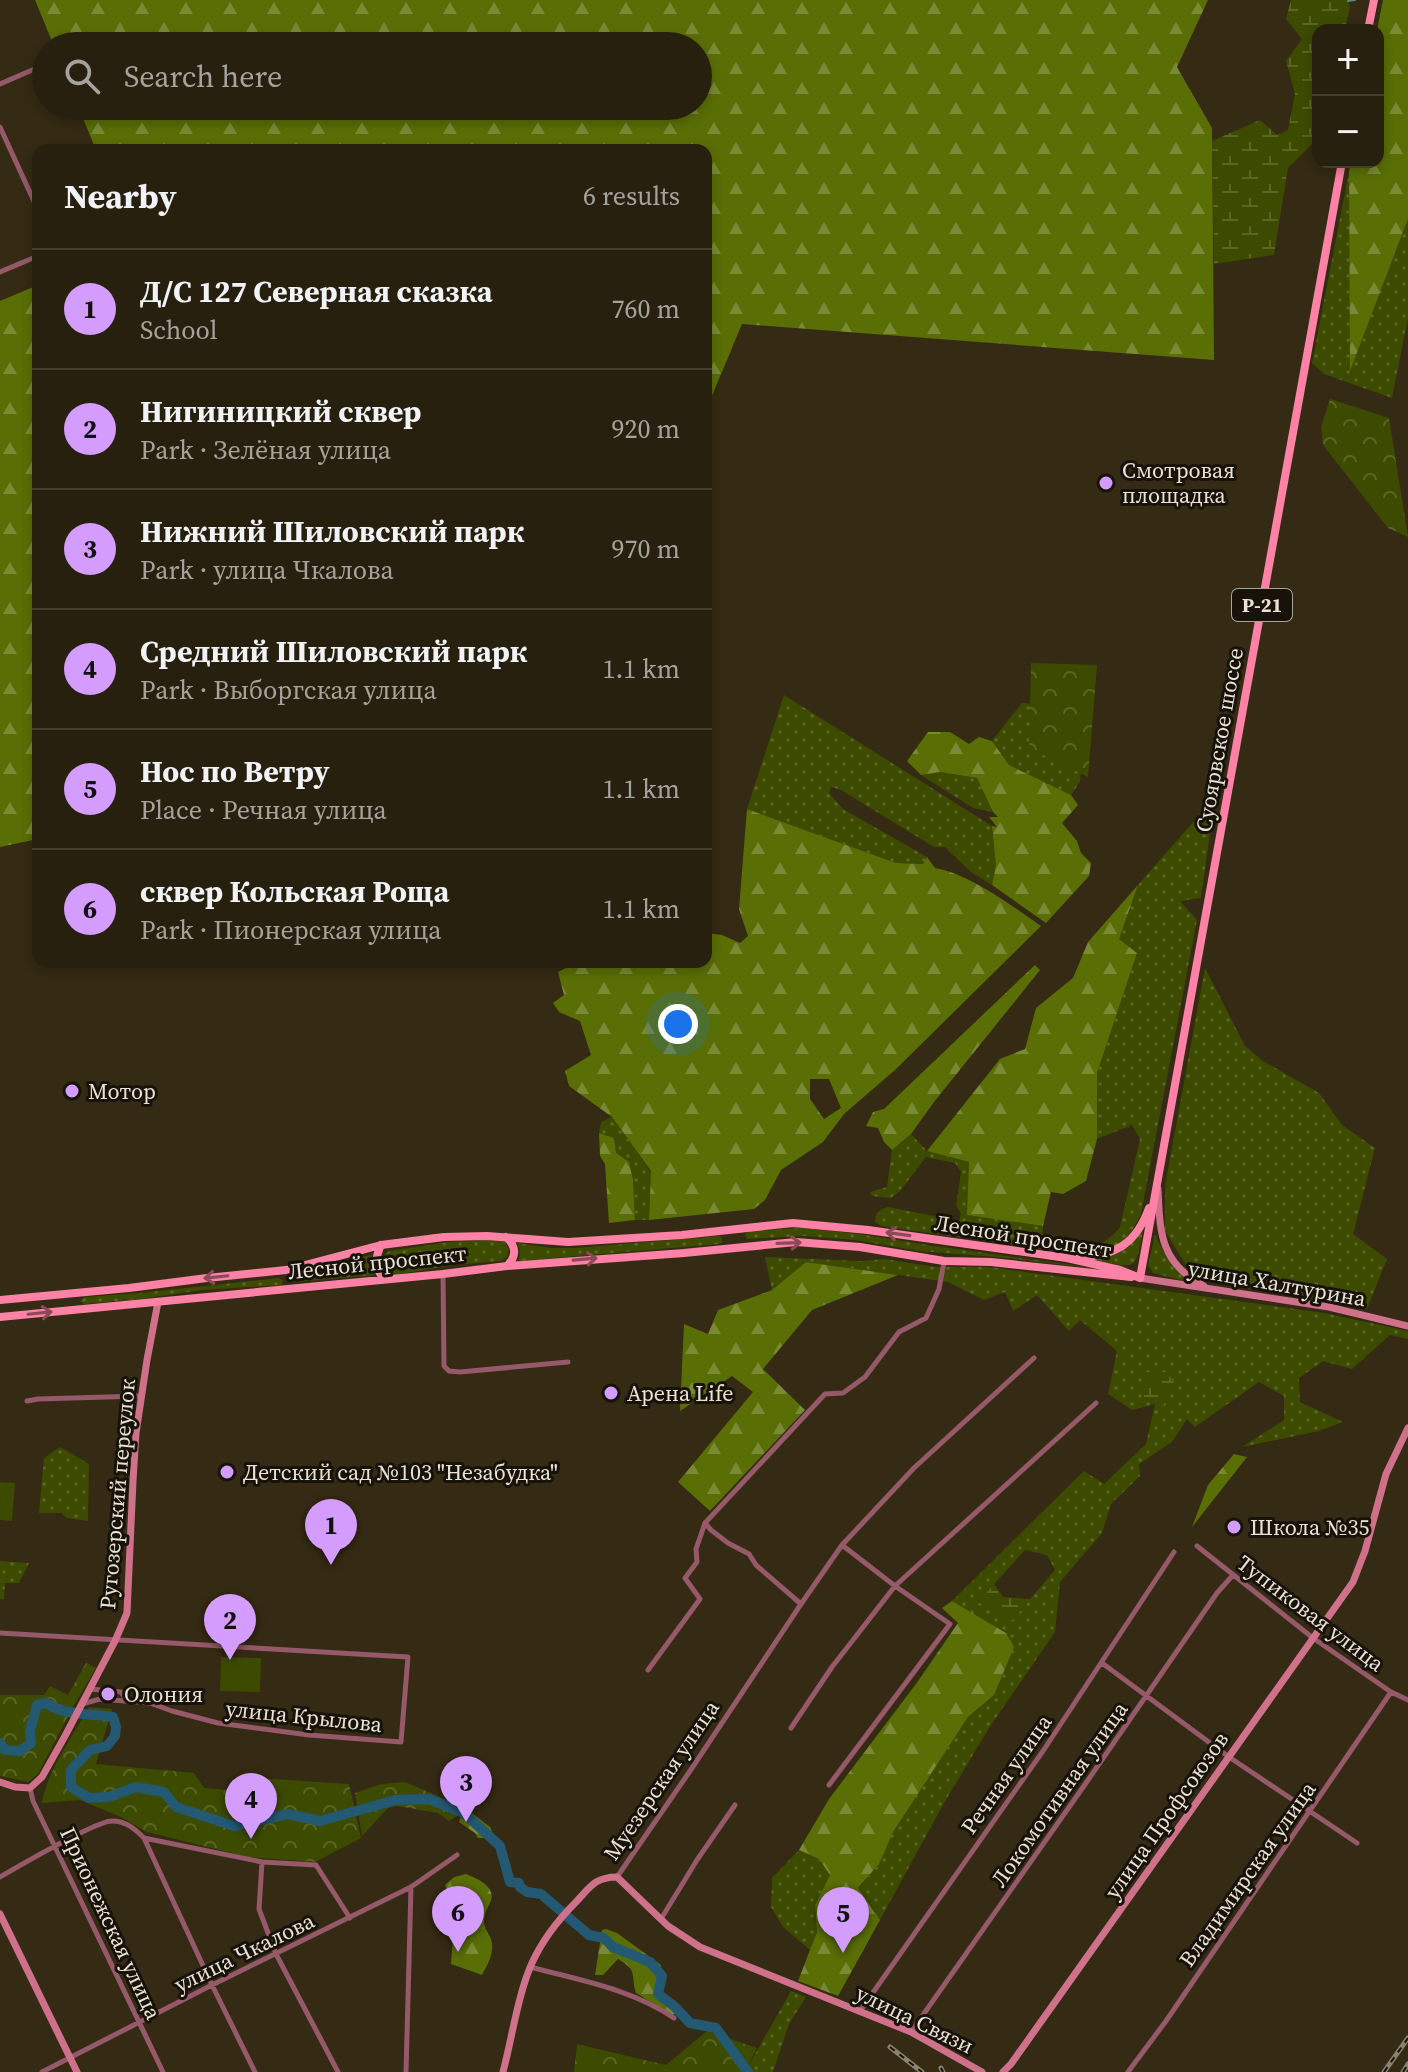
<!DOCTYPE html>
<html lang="en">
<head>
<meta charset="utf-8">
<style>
  :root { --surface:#28200e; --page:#342d1c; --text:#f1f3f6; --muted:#a5a39e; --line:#443e2e; --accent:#d49cfc }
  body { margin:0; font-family:"Source Serif 4",serif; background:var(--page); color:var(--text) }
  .controls { position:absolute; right:24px; top:24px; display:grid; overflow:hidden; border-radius:16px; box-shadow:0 4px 12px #0003 }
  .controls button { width:72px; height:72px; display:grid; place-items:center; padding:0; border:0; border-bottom:2px solid var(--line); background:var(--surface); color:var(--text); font:40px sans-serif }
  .you { position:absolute; left:678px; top:1024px; width:28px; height:28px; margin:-20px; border:6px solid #fff; border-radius:50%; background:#1a73e8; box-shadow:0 0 0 12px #1a73e833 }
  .badge { display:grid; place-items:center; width:52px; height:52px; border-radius:50%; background:var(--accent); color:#111; font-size:26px; font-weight:700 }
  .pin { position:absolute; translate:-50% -66px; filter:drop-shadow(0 2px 4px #0008) }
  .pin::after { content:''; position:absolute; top:42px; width:28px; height:24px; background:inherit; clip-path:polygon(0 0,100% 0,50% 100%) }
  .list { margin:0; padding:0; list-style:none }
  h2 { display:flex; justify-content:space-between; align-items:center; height:104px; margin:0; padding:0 32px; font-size:34px }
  h2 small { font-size:26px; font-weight:400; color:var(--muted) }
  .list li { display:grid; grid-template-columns:52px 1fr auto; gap:24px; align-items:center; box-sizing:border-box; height:120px; padding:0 32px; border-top:2px solid var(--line) }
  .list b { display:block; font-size:30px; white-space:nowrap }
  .list p { margin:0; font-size:26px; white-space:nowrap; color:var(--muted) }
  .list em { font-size:26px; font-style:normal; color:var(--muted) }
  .icon { flex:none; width:44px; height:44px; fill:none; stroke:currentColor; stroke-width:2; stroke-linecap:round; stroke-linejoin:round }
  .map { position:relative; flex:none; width:1408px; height:2072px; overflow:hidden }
  .search { position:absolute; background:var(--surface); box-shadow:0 4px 12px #0003; left:32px; top:32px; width:680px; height:88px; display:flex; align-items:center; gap:20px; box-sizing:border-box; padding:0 28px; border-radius:44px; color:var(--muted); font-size:30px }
  .panel { position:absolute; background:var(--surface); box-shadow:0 4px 12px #0003; left:32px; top:144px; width:680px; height:824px; border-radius:16px }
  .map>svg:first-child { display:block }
</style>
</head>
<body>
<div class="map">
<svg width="1408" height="2072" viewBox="0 0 1408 2072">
  <defs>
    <pattern id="grass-dots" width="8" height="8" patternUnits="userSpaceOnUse" patternTransform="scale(2)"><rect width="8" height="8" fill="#3c4b00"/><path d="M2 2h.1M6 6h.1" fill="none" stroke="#586524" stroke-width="1.8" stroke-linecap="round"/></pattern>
    <pattern id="forest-firs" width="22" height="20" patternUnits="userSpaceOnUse" patternTransform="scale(2)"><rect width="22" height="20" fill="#5a6e06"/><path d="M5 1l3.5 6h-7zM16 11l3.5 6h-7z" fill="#7a8935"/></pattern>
    <pattern id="wetland-marsh" width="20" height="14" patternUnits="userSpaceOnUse" patternTransform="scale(2)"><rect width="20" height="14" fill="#3c4b00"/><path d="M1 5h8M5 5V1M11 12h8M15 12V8" fill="none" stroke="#586524"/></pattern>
    <pattern id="park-crowns" width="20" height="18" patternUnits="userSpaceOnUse" patternTransform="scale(2)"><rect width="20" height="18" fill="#3c4b00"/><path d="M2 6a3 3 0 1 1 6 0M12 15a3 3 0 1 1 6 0" fill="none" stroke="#586524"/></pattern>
  </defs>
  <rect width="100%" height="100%" fill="#352a13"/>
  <path fill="url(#grass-dots)" fill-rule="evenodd" d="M1349,172l2,196 57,-149v99l-16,80 -68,-24 -12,-11z
    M784,695l208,131 4,40 -4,19 -21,-13 -26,-25h-11l-93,-57 -10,-3 -2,6 14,16 84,48 -4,7 -27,-1 -149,-54z
    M1022,703l15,1 44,65 -1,13 -9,13 -62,-30 -17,-24z
    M940,772l37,6 16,34 -20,-4 -52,-33z
    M1215,797l-14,101 -21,3 17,19 -56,294c-16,33 -28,37 -64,40l-196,-28 -6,-4c1,-10 3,-12 13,-15l71,14 2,-8 -5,-7 5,-34 -6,-9 -29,-6 -26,34 -9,7 -19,-2 -2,-4 17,-5 5,-37 19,-16 16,17 42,11 -1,53 75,11 -1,16c31,4 56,14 78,-15l20,-88 -8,-14 -35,14v-66l40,-120 -18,-14 19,-54z
    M1205,968l40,78 18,15 56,32 23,32 33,23 -22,86 34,25 -20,50 -42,-10 -105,-15 -31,-14 -24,-39v-45z
    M612,1117l39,55 -2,48h-14l-2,-40 -17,-27 -2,-15 -15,-5 2,-11z
    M802,1228l57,6 76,12 181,25 -108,-13 -89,-7 -63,-11 -53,-4 -56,3 -2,-4 3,-4z
    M1143,1230c-7,41 -6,39 -47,30 21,-5 32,-15 47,-30z
    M1155,1235l8,16 25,31 -35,-9 -5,-8z
    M720,1236l3,6 -4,2 -200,17 1,-11 -3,-7 35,5h23z
    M498,1240l7,2 4,8 -2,7 -6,4 -48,4 -59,10c-17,-2 -17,-15 -5,-24l59,-9z
    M373,1254l-3,7 4,14 -78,7 -1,-6z
    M765,1257l96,4 24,-2 50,8h54l335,46 84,18v8l-18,-4 -38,34 -29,-8 -24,17 1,24 43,20 -24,9 -77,16 42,-27v-24l-25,-14 -64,45 -8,-8 -15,23 -33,22 1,12 -29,28 -9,29 -42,49 -5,50 -66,96 -45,75 -64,117 -22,-31 21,-25 13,-32 76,-115 26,-22 12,-62 -54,-32 132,-130 20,13 42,-40 9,-40 -23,6 -24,-16 9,-43 -37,-31 -11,11 -32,-36 -24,16 -8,-19 -21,8 -36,-18 -142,-20 -34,28zM1025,1550l22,5 8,15 -43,50 -34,-18z
    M279,1278l4,3 -2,4 -79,5 -62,9 -56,5 -4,-3 5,-4 54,-4z
    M60,1447l29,17 -1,57 -22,-3 -4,-5h-23l5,-55z
    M0,1561l29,2 -10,20h-14l-1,16h-4z
    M799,1850l20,9 11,16 -15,30 2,27 -7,18 -27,-23 -12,-20 1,-29z
    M791,1991l15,6 -17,27 -16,48h-28z"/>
  <path fill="url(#forest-firs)" fill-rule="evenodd" d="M35,0h1173l-31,67 35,61 2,232 -472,-36 -36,86v-260h-610l-18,-44h620v-60h-644z
    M1383,0h25v219l-58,152 -1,-199 2,-10h27l-1,-132z
    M38,285v554l-38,8v-546z
    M928,732h22l19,12 10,-7 13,4 17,24 62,30 7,10 -16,18 15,18 4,12 10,10 -2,13 -43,47 -54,-38 4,-19 -4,-40 5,1 -8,-10h9l-5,-5 -16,-34 -37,-6 -19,3 -14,-14z
    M747,809l149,54 27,1 4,-7 8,11c32,5 78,38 106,58l-146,144 -51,44 -21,28 -42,28 -16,30 -11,9 -105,11 2,-49 -39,-54 -43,-31 -4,-15 26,-16 -11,-34 -21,-9 -6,-9 11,-8 -6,-23 20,-10h128v-29l16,2 18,8 8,-7 -9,-27zM810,1079h19l12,29 -17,11 -14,-20z
    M1138,885l-19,54 18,14 -40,120v66l-11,42 -23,13 -12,-2 -8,34 -76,-11 2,-53 -42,-11 73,-92 25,-10 11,-41 37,-30 15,-36z
    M1035,965l5,5 -106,132 -23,32 -19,16 -8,-8 -6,-14 -12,-2 7,-14 11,-3z
    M599,1133l15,5 2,15 13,9 4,18 2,40 -26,3 -4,-59 -5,-8z
    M806,1262l92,13 -86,35 -49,59 42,41 -95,101 -32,-29 75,-90 -21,-16 -52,35 4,-87 24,10 10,-24 54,-20z
    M1234,1454l13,3 -55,70 16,-42z
    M952,1601l54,32 8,14 -20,48 -26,22 -75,115 -14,32 -21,24 22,32 -42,76 -40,-15 19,-49 -2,-27 15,-30 -11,-16 -20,-9 30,-51 87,-115 42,-61 -16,-15z
    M469,1811l21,16 2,4 -7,7h-7l-3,-5 -16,-11 1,-4z
    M466,1874c9,4 21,8 25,18 3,10 -5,15 -6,23 -3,11 2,15 6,24 4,13 -3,25 -9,36l-31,-11 3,-43 -2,-17 -7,-19 9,-8z
    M606,1929l11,4 44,32 -7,30 22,15v4l-4,1 -36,-22c-6,-20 3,-21 -18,-34l-15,16h-8l7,-45z"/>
  <path fill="url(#wetland-marsh)" d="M1291,0h57l2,7 -5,23h-27v108l-30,30 -14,87 -60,9 -2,-123 48,-21 17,15 11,-5 7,-36 -9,-33 16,-22 -16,-20z
    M1144,1372h23l7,11 -11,23 -7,-6 -12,-2z
    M994,1584l9,13 28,2 -19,22 -34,-19z"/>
  <path fill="url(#park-crowns)" d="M1330,399l59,19 19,119 -20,-9 -65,-83 -2,-18z
    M1031,663l66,2 -9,112 -59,-29z
    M86,1663l10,5 -23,39 -35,67 -10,8 -28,-6v-81h44l6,-9 18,9z
    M89,1707l23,2 -16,55 98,9 10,15 48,4 5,-14 92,6 12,54 -46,24 -67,-5 -101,-25 -26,-15 -41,-17 -38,3c5,-32 31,-67 47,-96z
    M405,1782l56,24 -4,10 -8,5 -11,-8 -41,-7 -9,2 -26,28 -7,-43 26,-9z
    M707,2031l50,17 -12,24h-171l3,-28 89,21z"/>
  <path fill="#3c4b00" d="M0,1482l15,1 -3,38 -12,-1z
    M221,1657l40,1 -1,34 -40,-1z"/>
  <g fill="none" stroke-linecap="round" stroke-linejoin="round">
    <path stroke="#5f8291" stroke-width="2" d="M1348,1l7,-1"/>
    <path stroke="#245974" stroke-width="10" d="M0,1743l5,7 15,1 11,-8 -1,-12 7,-26 9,-2c19,13 44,10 67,14l3,10 -1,9 -8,10 -17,4 -19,20v17l18,11 20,-1 27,-10 28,5 12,15 58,19 54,-12 32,7 76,-21 33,-1 35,14 36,33 10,36 9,1 1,4 7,5 14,2 48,41 15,3 9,9 37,15 12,14 -4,18 16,12 16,17 26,5 32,44"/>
    <path stroke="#955969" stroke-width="5" d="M0,84l46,-20
      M0,127l38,83
      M0,272l38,-16
      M443,1274l1,92 5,5 11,1 108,-10
      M27,1401l11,-2 103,-3
      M705,1523l6,7 17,13 21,11 7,11 45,39
      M1197,1546l116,92 78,54 17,8
      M0,1633l408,24 -7,85 -92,-7 -91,-12 -46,-12 -22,-8 -50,-4 -18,5
      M1102,1663l127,94 128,86
      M648,1670l52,-71 -15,-21 12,-16 -1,-13 9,-26 120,-129 18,-1 22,-16 34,-45 27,-14 13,-29 5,-27
      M90,1689l31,3 6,9
      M791,1728l41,-61 63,-81 201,-183
      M829,1785l121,-161 -55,-38 -53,-41
      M30,1788l3,13 130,271
      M144,1838l68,147 43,87
      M262,1862l-3,47 17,45 62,118
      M0,1877c19,-11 96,-56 112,-56 14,0 23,8 32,17l118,24 54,3 34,53
      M617,1877l73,-106 111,-167 41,-59 72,-77 120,-110
      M661,1919l36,-59 38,-55
      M530,1967c49,13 102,22 144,51
      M860,2011l183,-260 131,-199
      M911,2032l175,-249 131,-190 16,-18
      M42,2072l170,-87 199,-98 46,-32
      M406,2072l5,-185
      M1128,2072l38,-51 225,-329"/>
    <path stroke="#d0718b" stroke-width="7" d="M1158,1189c2,44 2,74 46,97
      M1140,1278l189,29 79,19
      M0,1782l15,5 15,1 12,-11 23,-41 50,-95 12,-28 6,-132 3,-48 11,-73 11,-58
      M0,1914l77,158
      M503,2072c9,-34 15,-78 29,-109 10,-22 27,-44 44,-61 14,-15 19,-25 41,-25l51,49 32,21 211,85 71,40
      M1003,2072l8,-8 342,-482 12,-31 21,-77 22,-46"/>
    <path stroke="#fd82a5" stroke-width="8" d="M1368,30l6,-30
      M506,1237c10,9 11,18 2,28
      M381,1245c-6,13 -8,25 5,34
      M1079,1258c37,-3 57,-14 70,-50
      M1140,1278l202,-1116
      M0,1300l129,-12 78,-10 79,-8 95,-25 63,-8 43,-1 81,6 114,-7 111,-12 75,7 199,28 53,12 20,8
      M0,1317l443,-43 64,-8 177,-13 112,-11 64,5 84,14 47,1 140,15"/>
    <g stroke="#8a816f" stroke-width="5">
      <path id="rail" d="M890,2047l32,25
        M941,2068l2,4
        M1384,2072l24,-34
        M1403,2072l5,-8"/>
    </g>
    <use href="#rail" stroke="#18130a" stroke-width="2" stroke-dasharray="6" stroke-linecap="butt"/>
  </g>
  <defs><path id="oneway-shaft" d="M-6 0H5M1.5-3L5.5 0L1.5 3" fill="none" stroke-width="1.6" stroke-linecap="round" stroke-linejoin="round" transform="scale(2)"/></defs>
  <g stroke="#8a4a58">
    <use href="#oneway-shaft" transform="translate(898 1234) rotate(-172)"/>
    <use href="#oneway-shaft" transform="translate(789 1243) rotate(-2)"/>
    <use href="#oneway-shaft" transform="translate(585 1259) rotate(-5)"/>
    <use href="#oneway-shaft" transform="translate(216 1277) rotate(174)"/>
    <use href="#oneway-shaft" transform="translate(40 1313) rotate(-6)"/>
  </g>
  <g fill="#d49cfc" stroke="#18130a" stroke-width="3">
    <circle cx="1106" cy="483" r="8"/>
    <circle cx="72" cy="1091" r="8"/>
    <circle cx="611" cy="1393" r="8"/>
    <circle cx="227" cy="1472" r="8"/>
    <circle cx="1234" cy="1527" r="8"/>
    <circle cx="108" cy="1694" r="8"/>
  </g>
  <g text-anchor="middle" stroke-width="6" stroke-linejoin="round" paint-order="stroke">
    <rect fill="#18130a" stroke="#aaa498" stroke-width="2" x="1232" y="589" width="60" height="32" rx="6"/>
    <g font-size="20" font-weight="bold" fill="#e9e2d5">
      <text x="1262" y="612">Р-21</text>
    </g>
    <g font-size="22" fill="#e9e2d5" stroke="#18130a" text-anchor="start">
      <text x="1122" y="478">Смотровая<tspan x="1122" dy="25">площадка</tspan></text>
      <text x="88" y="1099">Мотор</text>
      <text x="627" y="1401">Арена Life</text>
      <text x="243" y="1480">Детский сад №103 "Незабудка"</text>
      <text x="1250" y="1535">Школа №35</text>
      <text x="124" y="1702">Олония</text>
    </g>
    <g font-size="22" fill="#e9e2d5" stroke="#18130a">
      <text transform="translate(1219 740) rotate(-80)" y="8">Суоярвское шоссе</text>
      <text transform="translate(1023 1236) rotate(9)" y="8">Лесной проспект</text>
      <text transform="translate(377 1262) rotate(-6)" y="8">Лесной проспект</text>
      <text transform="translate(1277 1283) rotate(10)" y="8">улица Халтурина</text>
      <text transform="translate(117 1494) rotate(-85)" y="8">Ругозерский переулок</text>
      <text transform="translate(1311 1613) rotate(37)" y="8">Тупиковая улица</text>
      <text transform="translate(304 1716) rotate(6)" y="8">улица Крылова</text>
      <text transform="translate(1006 1774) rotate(-55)" y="8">Речная улица</text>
      <text transform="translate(661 1780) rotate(-56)" y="8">Муезерская улица</text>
      <text transform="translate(1059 1794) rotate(-55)" y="8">Локомотивная улица</text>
      <text transform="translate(1166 1815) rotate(-55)" y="8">улица Профсоюзов</text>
      <text transform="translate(1247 1874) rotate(-55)" y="8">Владимирская улица</text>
      <text transform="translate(111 1923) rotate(65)" y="8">Прионежская улица</text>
      <text transform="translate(244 1952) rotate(-26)" y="8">улица Чкалова</text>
      <text transform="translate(915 2019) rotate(26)" y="8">улица Связи</text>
    </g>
  </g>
</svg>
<div class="controls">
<button>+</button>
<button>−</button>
</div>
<div class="you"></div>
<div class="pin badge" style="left:331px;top:1565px">1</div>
<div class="pin badge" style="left:230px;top:1660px">2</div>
<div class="pin badge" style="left:466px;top:1822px">3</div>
<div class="pin badge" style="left:251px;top:1839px">4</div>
<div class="pin badge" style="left:843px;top:1953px">5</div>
<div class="pin badge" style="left:458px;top:1952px">6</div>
<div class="search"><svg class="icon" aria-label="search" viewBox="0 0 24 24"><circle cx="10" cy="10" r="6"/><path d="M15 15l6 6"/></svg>Search here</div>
<section class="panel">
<h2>Nearby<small>6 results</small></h2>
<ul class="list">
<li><span class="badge">1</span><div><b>Д/С 127 Северная сказка</b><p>School</p></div><em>760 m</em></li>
<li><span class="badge">2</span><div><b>Нигиницкий сквер</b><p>Park · Зелёная улица</p></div><em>920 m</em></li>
<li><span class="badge">3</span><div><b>Нижний Шиловский парк</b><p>Park · улица Чкалова</p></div><em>970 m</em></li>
<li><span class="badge">4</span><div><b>Средний Шиловский парк</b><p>Park · Выборгская улица</p></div><em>1.1 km</em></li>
<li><span class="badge">5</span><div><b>Нос по Ветру</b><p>Place · Речная улица</p></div><em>1.1 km</em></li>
<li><span class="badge">6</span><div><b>сквер Кольская Роща</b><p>Park · Пионерская улица</p></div><em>1.1 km</em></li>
</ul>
</section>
</div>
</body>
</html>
